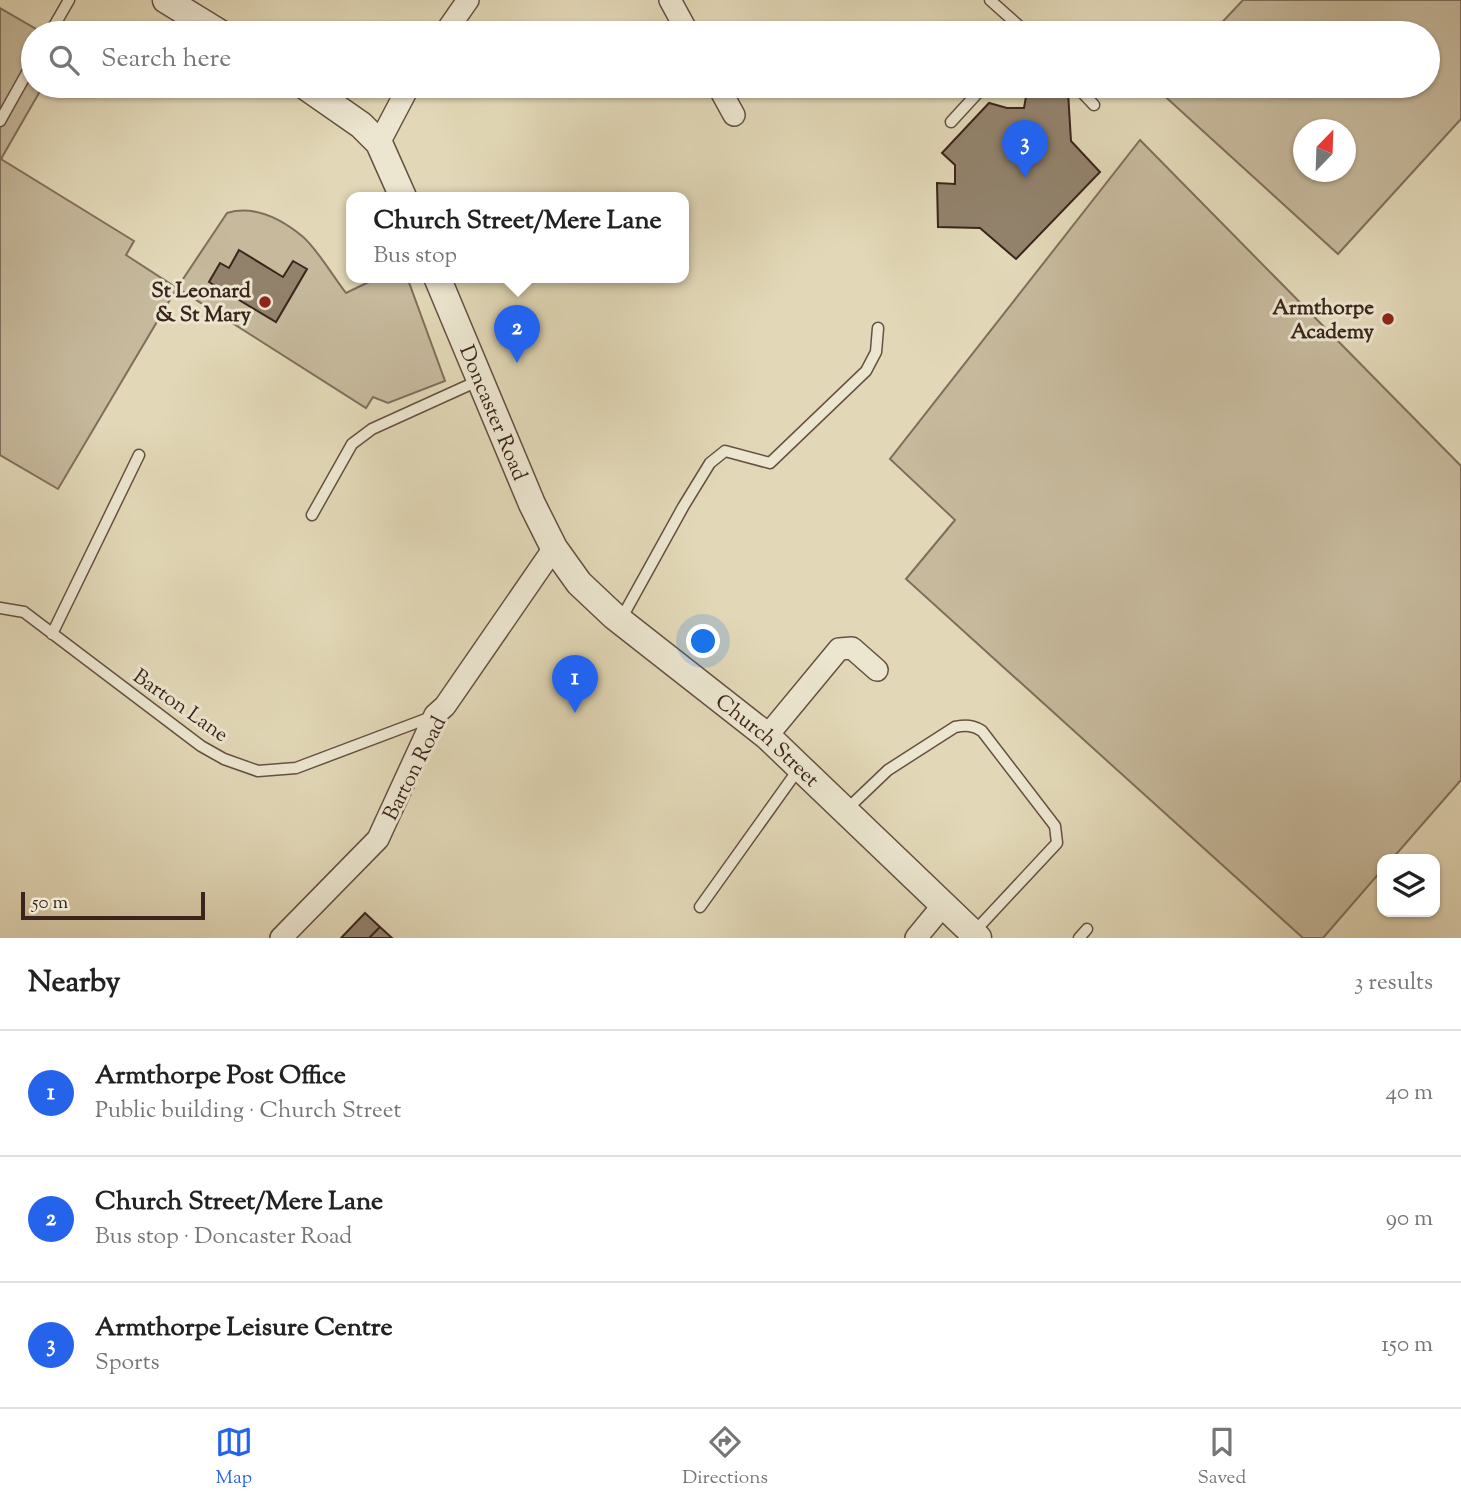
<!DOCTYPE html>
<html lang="en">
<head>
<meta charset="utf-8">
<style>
  :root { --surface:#fff; --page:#f6f6f6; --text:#222; --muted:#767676; --line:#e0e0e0; --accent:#2563eb }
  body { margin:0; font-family:"Sorts Mill Goudy",serif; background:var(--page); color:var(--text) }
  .controls { position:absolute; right:21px; bottom:21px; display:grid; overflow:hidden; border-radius:14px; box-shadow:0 2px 5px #0004 }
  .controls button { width:63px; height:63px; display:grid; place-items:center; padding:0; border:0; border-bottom:2px solid var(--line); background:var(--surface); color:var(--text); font:35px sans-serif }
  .compass { position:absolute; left:1293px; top:119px; width:63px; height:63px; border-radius:50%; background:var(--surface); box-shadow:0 2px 5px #0004; rotate:23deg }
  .scale { position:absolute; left:21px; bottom:18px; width:184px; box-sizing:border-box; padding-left:7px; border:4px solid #3b241b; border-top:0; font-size:19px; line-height:24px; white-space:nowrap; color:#3b241b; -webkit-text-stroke:5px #ece6d0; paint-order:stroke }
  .you { position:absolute; left:704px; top:642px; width:24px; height:24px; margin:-18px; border:5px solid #fff; border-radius:50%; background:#1a73e8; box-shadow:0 0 0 10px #1a73e833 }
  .badge { display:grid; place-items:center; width:46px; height:46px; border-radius:50%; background:var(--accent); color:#fff; font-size:23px; font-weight:700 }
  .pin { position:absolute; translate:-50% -58px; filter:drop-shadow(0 2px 4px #0008) }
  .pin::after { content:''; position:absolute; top:37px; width:24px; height:21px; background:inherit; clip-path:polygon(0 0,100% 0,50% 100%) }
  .popup { position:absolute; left:346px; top:192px; width:343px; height:91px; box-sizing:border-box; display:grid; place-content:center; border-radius:14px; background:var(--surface); filter:drop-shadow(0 2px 5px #0005); font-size:23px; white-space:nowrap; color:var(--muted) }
  .popup b { font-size:26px; color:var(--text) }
  .popup::after { content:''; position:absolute; left:50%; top:100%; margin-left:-14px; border:14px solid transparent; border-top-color:var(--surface) }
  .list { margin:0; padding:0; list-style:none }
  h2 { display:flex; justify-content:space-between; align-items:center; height:91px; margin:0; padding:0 28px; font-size:30px }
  h2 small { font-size:23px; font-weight:400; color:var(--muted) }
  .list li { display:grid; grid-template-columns:46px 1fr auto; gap:21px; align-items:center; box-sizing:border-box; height:126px; padding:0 28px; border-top:2px solid var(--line) }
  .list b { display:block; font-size:26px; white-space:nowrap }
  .list p { margin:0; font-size:23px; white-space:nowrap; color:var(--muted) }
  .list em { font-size:23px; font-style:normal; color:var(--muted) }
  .icon { flex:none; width:38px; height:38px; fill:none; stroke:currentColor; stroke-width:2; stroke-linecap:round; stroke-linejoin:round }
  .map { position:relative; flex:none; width:1461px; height:938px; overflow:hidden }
  .search { position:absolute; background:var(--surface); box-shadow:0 2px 5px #0004; left:21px; right:21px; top:21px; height:77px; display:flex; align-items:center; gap:18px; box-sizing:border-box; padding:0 24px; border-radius:38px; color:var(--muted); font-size:26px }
  .sheet { height:469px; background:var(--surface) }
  nav { display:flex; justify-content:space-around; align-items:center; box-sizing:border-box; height:98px; border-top:2px solid var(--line); background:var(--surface); font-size:19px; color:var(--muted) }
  nav a { display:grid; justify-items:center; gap:4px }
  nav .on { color:var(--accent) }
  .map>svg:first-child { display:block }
</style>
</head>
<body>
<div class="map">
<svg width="1461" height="938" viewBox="0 0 1461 938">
  <rect width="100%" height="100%" fill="#e2d8b7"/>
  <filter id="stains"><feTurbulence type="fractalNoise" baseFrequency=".00286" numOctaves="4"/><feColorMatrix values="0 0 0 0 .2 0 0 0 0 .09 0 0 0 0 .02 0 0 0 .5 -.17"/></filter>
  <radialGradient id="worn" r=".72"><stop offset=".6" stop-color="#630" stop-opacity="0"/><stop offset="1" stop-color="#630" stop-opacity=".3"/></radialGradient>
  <path fill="#c6b99c" stroke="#806e5c" stroke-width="2" fill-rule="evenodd" d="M1243,0h218v119l-123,135 -179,-163 5,-5h264v-53h-216zM1304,130h42v42h-42z
    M0,8l43,25h-10v53h10l-42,73 133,82 -8,14 51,33 50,-75c27,-8 53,5 75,23 14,11 32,42 44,57l33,-16h28l38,104 -57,22 -15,-6 -7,11 -189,-120 -119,201 -58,-34z
    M1140,140l321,326v314l-69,79h-10v11l-59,68h-20l-397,-359 49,-59 -65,-61z"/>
  <path fill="#92826c" stroke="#3b241b" stroke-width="2" d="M1027,91l41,1 3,49 29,31 -84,87 -36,-31 -42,-1 -1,-44 18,1v-19l-13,-12 47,-50 18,5h17z
    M239,250l44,27 10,-16 14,8 -31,53 -67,-40 11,-19 9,5z
    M365,913l15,14 -11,11h-28z
    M380,927l12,11h-23z"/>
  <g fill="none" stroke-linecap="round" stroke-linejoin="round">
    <g stroke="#655142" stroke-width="13">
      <path id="service" d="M990,0l37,33
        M50,33l19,-33
        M1076,86l18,19
        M0,121l33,-59
        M951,122l33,-36
        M312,515l40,-71 20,-15 108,-49
        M0,608l24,4 177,134 23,13 34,12 38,-3 138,-52
        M620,621l63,-114 27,-44 15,-12 45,12 96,-92 10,-19 2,-24
        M52,634l87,-179
        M845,811l43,-41 67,-43c11,-2 18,-2 27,4l73,95 2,17 -84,90
        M700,907l100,-140
        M1079,938l8,-9"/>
    </g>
    <g stroke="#655142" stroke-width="24">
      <path id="minor" d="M670,0l18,33
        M445,33l23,-33
        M718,86l16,29
        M379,143l30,-57
        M767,736l72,-87 13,-1 25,22
        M281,938l97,-99 57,-124 10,-9 109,-158
        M916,938l28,-34"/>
    </g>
    <g stroke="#655142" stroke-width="29">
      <g id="tertiary">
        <path d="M166,0l54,33"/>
        <path d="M305,86l56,39 18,18 24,54"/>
        <path id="s1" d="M437,277l95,227 22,44 25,35 35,33 153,120 211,202"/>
      </g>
    </g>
    <use href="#service" stroke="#ece6d0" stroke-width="10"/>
    <use href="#minor" stroke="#ece6d0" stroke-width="21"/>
    <use href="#tertiary" stroke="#ece6d0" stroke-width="26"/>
  </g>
  <g fill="#8f2418" stroke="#ece6d0" stroke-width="2.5">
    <circle cx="265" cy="302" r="7"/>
    <circle cx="1388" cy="319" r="7"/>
  </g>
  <g text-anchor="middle" stroke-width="6" stroke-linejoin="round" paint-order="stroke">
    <g font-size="21" font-weight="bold" fill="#3b241b" stroke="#ece6d0" text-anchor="end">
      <text x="251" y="297">St Leonard<tspan x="251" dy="24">&amp; St Mary</tspan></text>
      <text x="1374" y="314">Armthorpe<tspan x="1374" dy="24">Academy</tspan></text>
    </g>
    <g font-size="21" fill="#3b241b" stroke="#ece6d0">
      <text dy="7" stroke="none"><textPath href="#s1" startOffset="147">Doncaster Road</textPath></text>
      <text transform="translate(181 705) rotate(35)" y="7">Barton Lane</text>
      <text dy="7" stroke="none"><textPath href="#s1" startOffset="584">Church Street</textPath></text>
      <text transform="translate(414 768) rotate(-63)" y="7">Barton Road</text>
    </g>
  </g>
  <rect width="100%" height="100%" filter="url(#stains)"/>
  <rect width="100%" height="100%" fill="url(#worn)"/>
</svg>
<div class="controls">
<button><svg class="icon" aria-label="layers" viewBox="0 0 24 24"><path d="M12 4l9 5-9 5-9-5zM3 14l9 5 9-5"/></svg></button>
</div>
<svg class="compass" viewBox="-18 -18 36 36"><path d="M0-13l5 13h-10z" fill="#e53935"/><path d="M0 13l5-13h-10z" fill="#767676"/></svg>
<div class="scale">50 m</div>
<div class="you"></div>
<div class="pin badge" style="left:575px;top:713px">1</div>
<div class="pin badge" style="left:517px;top:363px">2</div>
<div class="popup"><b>Church Street/Mere Lane</b>Bus stop</div>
<div class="pin badge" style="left:1025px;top:178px">3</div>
<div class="search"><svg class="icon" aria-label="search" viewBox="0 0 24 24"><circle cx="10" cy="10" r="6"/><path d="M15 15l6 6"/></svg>Search here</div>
</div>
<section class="sheet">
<h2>Nearby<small>3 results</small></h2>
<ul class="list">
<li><span class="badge">1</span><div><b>Armthorpe Post Office</b><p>Public building · Church Street</p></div><em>40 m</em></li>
<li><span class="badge">2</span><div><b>Church Street/Mere Lane</b><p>Bus stop · Doncaster Road</p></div><em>90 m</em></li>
<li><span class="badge">3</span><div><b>Armthorpe Leisure Centre</b><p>Sports</p></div><em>150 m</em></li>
</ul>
</section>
<nav>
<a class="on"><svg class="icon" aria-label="map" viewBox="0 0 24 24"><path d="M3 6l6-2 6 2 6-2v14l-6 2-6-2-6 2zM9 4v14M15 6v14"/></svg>Map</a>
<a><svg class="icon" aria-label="directions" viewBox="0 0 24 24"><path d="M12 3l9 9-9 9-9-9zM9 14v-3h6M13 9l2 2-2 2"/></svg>Directions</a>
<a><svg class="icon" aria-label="saved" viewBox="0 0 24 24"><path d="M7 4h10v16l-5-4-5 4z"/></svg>Saved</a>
</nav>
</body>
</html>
